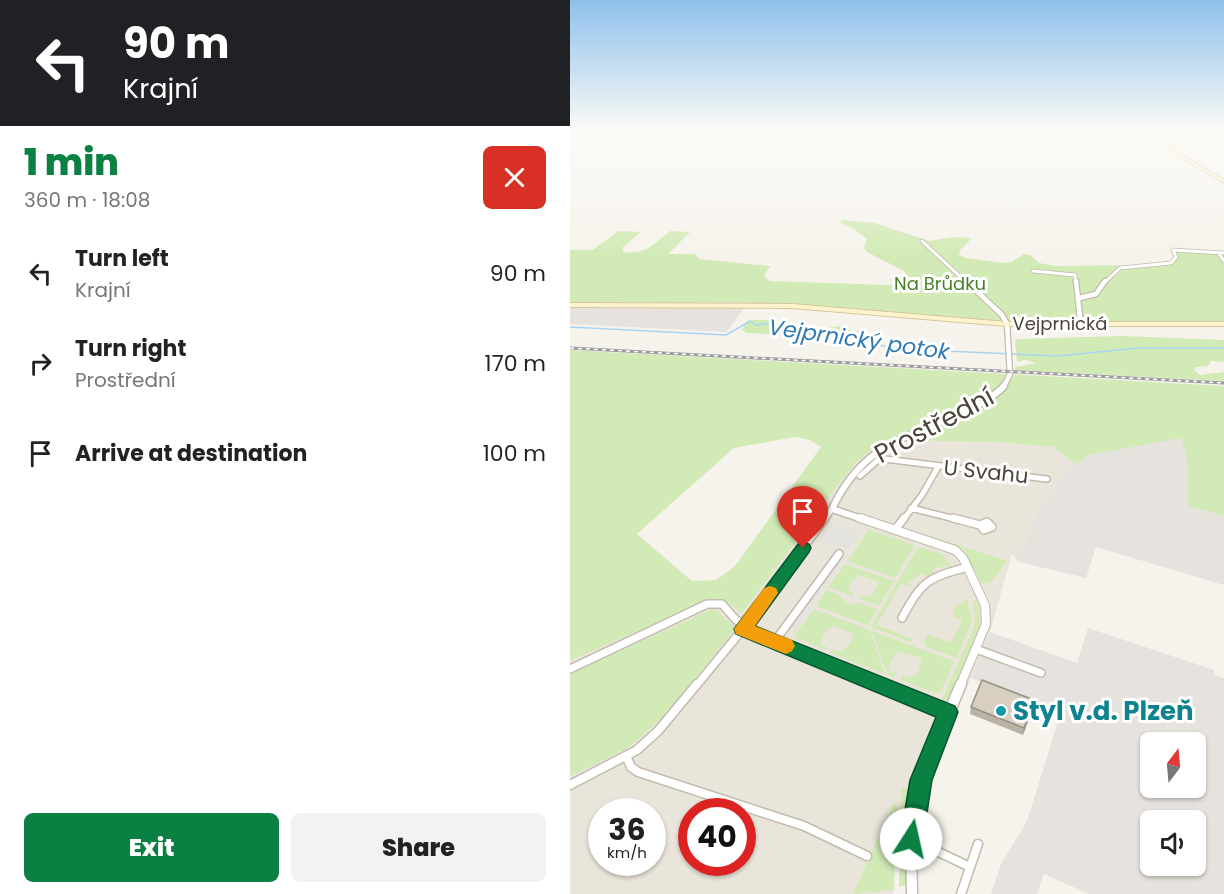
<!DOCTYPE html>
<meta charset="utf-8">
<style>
body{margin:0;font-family:Poppins,sans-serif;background:#f2f2f2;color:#222;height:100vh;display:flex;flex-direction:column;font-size:22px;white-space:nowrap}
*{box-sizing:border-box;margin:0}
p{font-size:20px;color:#767676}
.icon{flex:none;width:33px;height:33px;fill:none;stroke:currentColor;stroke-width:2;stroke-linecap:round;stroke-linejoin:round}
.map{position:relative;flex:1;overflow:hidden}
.sheet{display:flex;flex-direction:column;background:#fff;width:570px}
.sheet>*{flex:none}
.top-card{background:#202124;color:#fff;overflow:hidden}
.needle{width:39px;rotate:16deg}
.tools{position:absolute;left:570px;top:732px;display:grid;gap:12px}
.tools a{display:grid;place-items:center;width:66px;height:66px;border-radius:9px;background:#fff;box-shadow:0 2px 4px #0004;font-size:30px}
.speed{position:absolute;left:18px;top:798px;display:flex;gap:12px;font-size:30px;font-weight:700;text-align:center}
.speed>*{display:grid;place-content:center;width:78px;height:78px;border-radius:50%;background:#fff;box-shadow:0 2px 4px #0004;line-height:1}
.speed small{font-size:15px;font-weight:400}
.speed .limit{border:9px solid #d22;background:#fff;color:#111}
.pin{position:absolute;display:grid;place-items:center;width:51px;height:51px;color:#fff;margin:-62px -26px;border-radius:50% 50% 50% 0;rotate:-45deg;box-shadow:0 0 6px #0007}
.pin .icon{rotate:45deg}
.me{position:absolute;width:66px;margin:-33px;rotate:10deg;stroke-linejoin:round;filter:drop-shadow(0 0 4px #0008)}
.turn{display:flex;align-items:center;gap:21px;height:126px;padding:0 24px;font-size:27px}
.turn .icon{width:78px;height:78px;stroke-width:2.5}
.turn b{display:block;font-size:42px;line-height:51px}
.round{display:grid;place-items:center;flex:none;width:63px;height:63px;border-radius:9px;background:#f2f2f2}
.summary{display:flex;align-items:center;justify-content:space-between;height:102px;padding:0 24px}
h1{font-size:36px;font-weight:800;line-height:45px;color:#0b8043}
.button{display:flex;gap:12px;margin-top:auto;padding:12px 24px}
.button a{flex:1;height:69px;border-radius:9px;background:#0b8043;color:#fff;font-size:24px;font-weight:800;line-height:69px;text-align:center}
.button a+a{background:#f2f2f2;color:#222}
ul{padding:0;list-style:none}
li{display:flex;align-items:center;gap:18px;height:90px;padding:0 24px}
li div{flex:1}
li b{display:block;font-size:22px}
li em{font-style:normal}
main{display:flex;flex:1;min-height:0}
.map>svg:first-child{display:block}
</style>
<main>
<section class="sheet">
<div class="top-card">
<div class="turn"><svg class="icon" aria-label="left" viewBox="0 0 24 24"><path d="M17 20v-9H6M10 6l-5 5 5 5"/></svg><div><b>90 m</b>Krajní</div></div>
</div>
<div class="summary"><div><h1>1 min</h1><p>360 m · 18:08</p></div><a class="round" style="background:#d93025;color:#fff"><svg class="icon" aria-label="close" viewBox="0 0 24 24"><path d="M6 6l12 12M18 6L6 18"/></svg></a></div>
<ul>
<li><svg class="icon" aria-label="left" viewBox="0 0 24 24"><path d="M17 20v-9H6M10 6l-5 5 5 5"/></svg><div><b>Turn left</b><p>Krajní</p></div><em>90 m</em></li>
<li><svg class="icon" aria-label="right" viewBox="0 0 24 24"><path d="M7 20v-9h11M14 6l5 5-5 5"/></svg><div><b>Turn right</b><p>Prostřední</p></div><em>170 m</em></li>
<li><svg class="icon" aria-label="arrive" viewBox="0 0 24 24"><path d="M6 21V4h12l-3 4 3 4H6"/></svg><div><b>Arrive at destination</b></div><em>100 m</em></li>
</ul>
<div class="button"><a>Exit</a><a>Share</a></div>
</section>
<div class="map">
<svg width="654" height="894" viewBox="0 0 654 894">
<rect width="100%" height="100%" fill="#f6f3ec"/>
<path fill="#eae5da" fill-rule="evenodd" d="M317,440l110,2 58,5 21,18 -10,7 -28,39 -15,37 -11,6 -22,78 -100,238 3,24h-323v-233l135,-60h20l17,12 112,-149 22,-18zM32,812h50v50h-50zM122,812h50v50h-50z"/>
<path fill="#e6e2dd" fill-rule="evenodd" d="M0,302h178l-21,30 -157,-8z
M611,437l6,21 1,48 36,10v69l-128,-38 -10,31 -67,-16 -7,-8 11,-6 15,-37 28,-39 22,-17z
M518,628l126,42v5l10,3v216h-135l-45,-20 -7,20h-46l10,-30 26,-43 34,-109 -91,-34 20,-46 87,31zM580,742h46v46h-46zM580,820h46v46h-46z"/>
<path fill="#d2eab5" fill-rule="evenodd" d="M272,220l33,3 54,18 25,-4 18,1 -12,12 -1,5 7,3 37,5 8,-1 13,-8 6,1 9,8 17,3 94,-1 21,-4 3,-4 -2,-9 52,4v72h-217l-168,-15 -94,-4 2,-3h-177v-52h23l25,-19 23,1 -19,16 2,4c23,3 30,-9 46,-21l20,1 -22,22h27l4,5 71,7 -6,10 6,5 118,4 13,-2 6,-8 -3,-4 -37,-19 -3,-4 3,-9 -15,-11 -13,-6z
M183,320h14l43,11 31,-5c12,8 23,2 31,10l-3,7 -14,-4 -108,-6 -5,-3 5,-9z
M554,336l100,4v22l-13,-1 -3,5 -12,1 -2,3 6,5 24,-3v9l-209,-11v-3l21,-4 -11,-3 -8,2 -2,-21 2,-2z
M0,350l654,36v130l-36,-10 -1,-48 -6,-20 -93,17 -12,10 -22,-18 -57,-5 -110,-2 -11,6 -22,18 -112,149 -17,-12h-20l-135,60zM225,437l15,3 11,7 -86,119 -19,14 -24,1 -55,-47 97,-86z
M299,530l46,15 -20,33 -48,-17z
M354,534l81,26 2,1 -16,21 -9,2 -18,-34 -41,-14z
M348,547l24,7 12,15 -3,1 -2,-5 -16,4 2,5 -8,2 -5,-3 -13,10 4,4 -12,-4 -24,42 35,14 -1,3 -40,-15z
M275,564l49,17 -15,25 -20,-8 2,-3 7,2 7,-5 4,-10 -20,-7 -7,6 -4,9 7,4 -2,2 -25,-9z
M256,590l14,5 2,5 12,5 4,-3 19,7 -10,16 -51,-19z
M397,599l5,21 -15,38 -31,-11v-3l-3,-1 5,-9 23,9 11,-23 -8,-3 -1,-8z
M406,600c16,23 -16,75 -26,98l-10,6 34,-77 1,-14 -3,-11z
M144,608l22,20 -71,87 -28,25 -9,8 -58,28v-102z
M244,609l56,21 15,44 -54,-21 3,-4 7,2 8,-6 5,-11 -21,-8 -8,6 -5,11 8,5 -2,2 -30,-12v-5z
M302,631l82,30 -13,31 -6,1 -34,-13 2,-5 7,3 8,-6 4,-12 -4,-3 -19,-6 -7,7 -4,11 8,5 -2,3 -6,-2z
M332,787l11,4 -7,47v48h-7z
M324,803l3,2 -3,85 -41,4z"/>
<path fill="#e5e3e0" d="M260,524l29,9 -11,16 -29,-10z
M270,557l5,1 -51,74 -5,-2z
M226,643l134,52 -2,5 -135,-53z"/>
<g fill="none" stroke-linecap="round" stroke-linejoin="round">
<path stroke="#a9d4f2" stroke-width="1.5" d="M0,327l156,8 24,-14 6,4 18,-2v3l11,1 5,6 74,3 5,7 31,6 157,7 81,-8h86"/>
<g stroke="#c2bbae" stroke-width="4.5">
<path id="minor-far4" d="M352,241l45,42
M648,252l6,9
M463,271l42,4 1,8
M534,283l16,-15 51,-5 5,-6 -3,-7 51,3"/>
</g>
<g stroke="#c2bbae" stroke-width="7">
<path id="minor-far3" d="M396,281l36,34 5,9
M506,281l4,37 4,6
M509,298l17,-4 9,-13"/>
</g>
<g stroke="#c2bbae" stroke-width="8">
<path id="minor-far2" d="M290,476l18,-16 7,-1 162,20
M341,508l48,12
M254,520l8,-11
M333,520l19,-25 16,-28"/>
</g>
<g stroke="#c2bbae" stroke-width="10">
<path id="minor-far1" d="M383,518l27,7
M417,522l5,5 -8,3 -4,-5z
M325,530l9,-12
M332,618c20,-37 25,-40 66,-51
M173,629l141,57
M205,641l64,-87
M406,649l65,24
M0,669l137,-65h15l14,16 10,5
M126,686l47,-57 82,-111"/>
</g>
<g stroke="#c2bbae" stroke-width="11">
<path id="minor" d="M310,684l68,28
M56,756l5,11 7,5 166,54 63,30
M0,785l67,-35 21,-19 39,-47
M341,839l59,28
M391,894l17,-50"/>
</g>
<g stroke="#c2bbae" stroke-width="7">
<path id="tertiary-far3" d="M433,388l7,-14 -3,-50"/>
</g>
<g stroke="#c2bbae" stroke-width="9">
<path id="tertiary-far2" d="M295,520l-33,-11c30,-64 70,-69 129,-96 15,-7 32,-15 43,-27"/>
</g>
<g stroke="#c2bbae" stroke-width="10">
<path id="tertiary-far1" d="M290,518l95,32 8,8 22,47 1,19 -26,62"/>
</g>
<g stroke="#c2bbae" stroke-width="13">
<path id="tertiary" d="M342,894l-1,-55 10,-59 40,-96"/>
</g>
<g stroke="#d6c79b" stroke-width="2">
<path id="secondary" d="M587,132h3l24,24 40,24v3l-42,-25z
M0,303l222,1 215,18h217v4h-217l-215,-18 -222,-1z"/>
</g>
<use href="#minor-far4" stroke="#fff" stroke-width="3"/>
<use href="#minor-far3" stroke="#fff" stroke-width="4.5"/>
<use href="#minor-far2" stroke="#fff" stroke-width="5"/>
<use href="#minor-far1" stroke="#fff" stroke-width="7"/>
<use href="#minor" stroke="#fff" stroke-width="8"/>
<use href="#tertiary-far3" stroke="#fff" stroke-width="4.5"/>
<use href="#tertiary-far2" stroke="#fff" stroke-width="6"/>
<use href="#tertiary-far1" stroke="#fff" stroke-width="8"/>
<use href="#tertiary" stroke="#fff" stroke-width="10"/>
<use href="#secondary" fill="#fff3cd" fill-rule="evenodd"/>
<g stroke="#9a9a9a" stroke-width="3">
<path id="rail" d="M0,348l654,35"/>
</g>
<use href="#rail" stroke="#fff" stroke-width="1.5" stroke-dasharray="4" stroke-linecap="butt"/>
</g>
<path fill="#bab2a6" d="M464,700l-1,7 -10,28 -53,-21 1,-7z"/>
<path fill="#979187" d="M464,700l-1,7 -10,28 1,-7z"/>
<path fill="#d8cfc1" stroke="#979187" stroke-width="1.5" d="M412,680l52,20 -10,28 -53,-21z"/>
<linearGradient id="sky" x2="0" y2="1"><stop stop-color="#8fc1ec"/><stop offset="0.51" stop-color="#fbfaf6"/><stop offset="1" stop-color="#fbfaf6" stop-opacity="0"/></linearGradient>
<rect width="654" height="257" fill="url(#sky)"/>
<path fill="#0b8043" stroke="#07532c" stroke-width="1.5" d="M233,542l6,2 2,4 -2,4 -54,74 200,80 3,6 -26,68 -9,59 -4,8 -8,3 -8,-3 -3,-8 10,-59 26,-63 -200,-83 -2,-5 64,-85z"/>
<path fill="#f59e0b" d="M200,586l6,2 2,5 -23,33 37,14 3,6 -3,5 -6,3 -50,-20 -2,-5 30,-41z"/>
<circle fill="#0f9aa8" stroke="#fff" stroke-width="2" cx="431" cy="711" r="6"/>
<g text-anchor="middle" stroke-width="6" stroke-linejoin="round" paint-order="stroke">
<g font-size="18" fill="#4a7f2a" stroke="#fff">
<text x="370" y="290">Na Brůdku</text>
</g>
<g font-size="18" fill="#4b4439" stroke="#fff">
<text x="490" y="330">Vejprnická</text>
</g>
<g font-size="21" fill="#4b4439" stroke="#fff">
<text transform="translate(416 472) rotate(6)" y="7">U Svahu</text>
</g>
<g font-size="22" font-style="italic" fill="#2e7ab2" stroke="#fff">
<text transform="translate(289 339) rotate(8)" y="8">Vejprnický potok</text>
</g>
<g font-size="26" fill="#4b4439" stroke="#fff">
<text transform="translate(364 425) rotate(-28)" y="9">Prostřední</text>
</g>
<g font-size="26" font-weight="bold" fill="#0d838f" stroke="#fff" text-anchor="start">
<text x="443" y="720">Styl v.d. Plzeň</text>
</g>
</g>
</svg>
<div class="tools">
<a><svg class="needle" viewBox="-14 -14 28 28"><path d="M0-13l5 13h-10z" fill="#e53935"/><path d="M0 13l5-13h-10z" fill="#767676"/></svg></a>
<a><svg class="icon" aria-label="sound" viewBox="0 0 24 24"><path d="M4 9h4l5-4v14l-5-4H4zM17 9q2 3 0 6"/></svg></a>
</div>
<div class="speed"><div>36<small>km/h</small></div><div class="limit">40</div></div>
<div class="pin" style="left:233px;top:548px;background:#d93025"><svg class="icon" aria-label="arrive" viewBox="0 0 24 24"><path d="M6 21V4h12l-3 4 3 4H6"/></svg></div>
<svg class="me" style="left:341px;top:839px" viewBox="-20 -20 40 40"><circle r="19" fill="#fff"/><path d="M0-13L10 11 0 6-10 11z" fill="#0b8043"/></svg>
</div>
</main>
